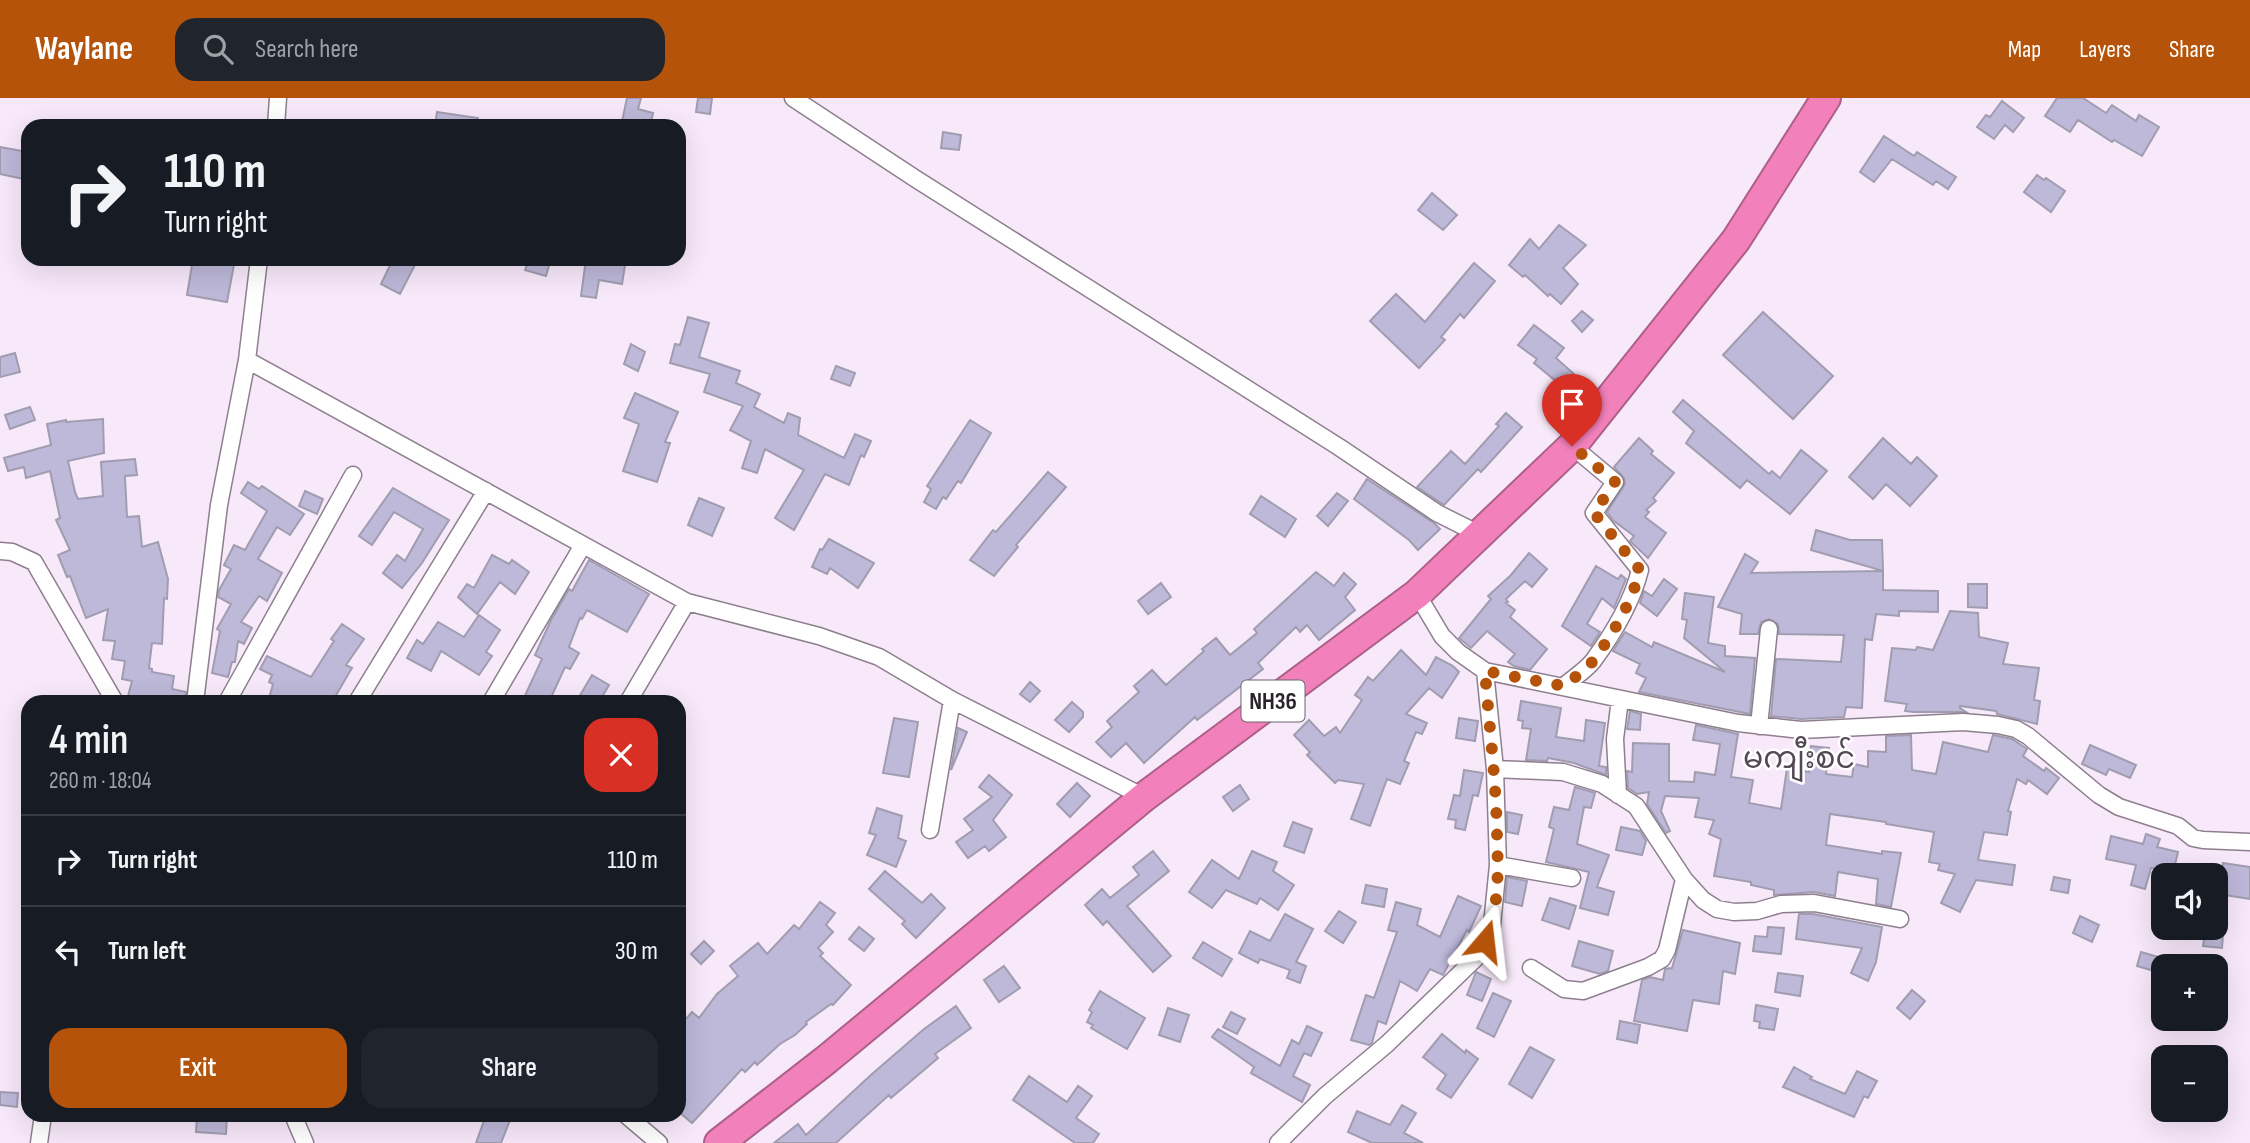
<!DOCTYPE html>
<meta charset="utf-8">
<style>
body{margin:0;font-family:"Sofia Sans Condensed","Noto Sans Myanmar",sans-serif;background:#20242c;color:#f1f3f6;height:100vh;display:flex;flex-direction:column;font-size:26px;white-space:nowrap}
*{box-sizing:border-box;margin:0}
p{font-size:23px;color:#9ea1a6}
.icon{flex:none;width:38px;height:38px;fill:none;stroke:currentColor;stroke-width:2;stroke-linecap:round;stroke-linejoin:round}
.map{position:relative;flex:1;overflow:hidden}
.side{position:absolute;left:21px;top:597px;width:665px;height:427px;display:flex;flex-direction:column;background:#171b24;border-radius:21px;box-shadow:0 7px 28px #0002}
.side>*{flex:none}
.top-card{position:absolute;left:21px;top:21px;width:665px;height:147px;border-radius:21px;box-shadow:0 7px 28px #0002;background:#171b24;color:#f1f3f6;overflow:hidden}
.controls{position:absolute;left:2151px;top:765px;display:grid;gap:14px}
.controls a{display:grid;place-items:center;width:77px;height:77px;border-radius:14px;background:#171b24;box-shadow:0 7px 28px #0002;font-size:35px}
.pin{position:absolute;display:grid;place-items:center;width:60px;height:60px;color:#fff;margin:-72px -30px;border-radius:50% 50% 50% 0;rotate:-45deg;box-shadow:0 0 7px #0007}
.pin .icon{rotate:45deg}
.me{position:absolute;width:77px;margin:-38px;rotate:17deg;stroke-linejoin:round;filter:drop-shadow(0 0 5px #0008)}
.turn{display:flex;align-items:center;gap:24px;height:147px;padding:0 28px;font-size:32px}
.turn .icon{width:91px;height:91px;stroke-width:2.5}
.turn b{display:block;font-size:49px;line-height:60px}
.round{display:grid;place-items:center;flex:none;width:74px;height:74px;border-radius:21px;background:#20242c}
.overview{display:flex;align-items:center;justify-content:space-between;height:119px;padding:0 28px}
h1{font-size:42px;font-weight:600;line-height:52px}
.button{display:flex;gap:14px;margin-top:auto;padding:14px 28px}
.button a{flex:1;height:80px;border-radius:21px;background:#b45309;color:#fff;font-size:28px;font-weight:600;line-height:80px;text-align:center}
.button a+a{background:#20242c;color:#f1f3f6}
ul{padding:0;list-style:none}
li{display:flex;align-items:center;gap:21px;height:91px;padding:0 28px;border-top:2px solid #363941}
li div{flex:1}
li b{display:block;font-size:26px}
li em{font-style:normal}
header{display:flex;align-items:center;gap:42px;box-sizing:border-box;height:98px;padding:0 35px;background:#b45309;color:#fff}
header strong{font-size:33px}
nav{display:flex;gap:38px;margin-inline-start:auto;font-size:24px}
.search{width:490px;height:63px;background:#20242c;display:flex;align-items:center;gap:18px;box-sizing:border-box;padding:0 24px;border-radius:21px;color:#9ea1a6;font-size:26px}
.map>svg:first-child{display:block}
</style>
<header>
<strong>Waylane</strong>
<div class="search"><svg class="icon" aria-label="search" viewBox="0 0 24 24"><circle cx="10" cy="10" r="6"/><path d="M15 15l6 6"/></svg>Search here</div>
<nav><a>Map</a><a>Layers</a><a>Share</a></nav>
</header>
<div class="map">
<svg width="2250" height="1045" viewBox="0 0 2250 1045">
<rect width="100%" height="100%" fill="#f8e9fa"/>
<path fill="#beb8d9" stroke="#a09db0" stroke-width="2" d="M627,0h14l-3,11 15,4 -3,13h-29z
M698,0h14l-2,16 -14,-2z
M2057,0h26l23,15 6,-8 24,16 3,-6 20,12 -17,29 -28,-16 -2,2 -34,-22 -8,12 -25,-16z
M2002,3l22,17 -11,14 -8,-7 -11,14 -17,-12 9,-12 4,2z
M437,14l41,6 -1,8h-42z
M943,34l18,3 -2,15 -18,-2z
M1884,38l30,20 3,-4 39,25 -8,12 -12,-8 -3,4 -41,-26 -18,23 -14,-10z
M0,49l28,5v28l-28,-6z
M2037,77l7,5 2,-2 19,13 -14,21 -27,-20z
M1432,95l25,22 -14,15 -25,-20z
M1559,127l27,20 -23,23 15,16 -17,20 -11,-10 -2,2 -23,-21 -2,2 -14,-12 21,-26 9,10z
M193,161h42l-8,43 -40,-7z
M393,161h25l-18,35 -19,-10z
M529,161h22l-5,17 -21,-6z
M586,161h40l-4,25 -23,-4 -3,18 -15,-2z
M1474,165l21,18 -31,37 -4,-4 -19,23 4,3 -26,28 -49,-47 26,-27 29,28z
M1582,213l11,9 -11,12 -10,-11z
M1763,214l70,64 -40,43 -70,-64z
M688,219l21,6 -10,34 41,14 -4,12 24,11 -6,13 30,16 4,-10 12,5 -2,17 46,23 11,-24 16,7 -7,16 -3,-2 -12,30 -24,-11 -31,56 -19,-12 29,-48 -39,-21 -8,24 -15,-5 9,-27 -21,-11 13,-24 -39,-14 6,-18 -40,-11 5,-19 5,1z
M1534,227l30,23 -8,10 18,16 -11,13 -29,-24 3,-4 -19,-14z
M631,246l14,8 -7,19 -14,-7z
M15,255l5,19 -20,5v-20z
M836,268l19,7 -5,13 -19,-7z
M635,295l43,19 -13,30 5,1 -13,39 -34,-11 16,-47 -15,-6z
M1683,302l86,74 3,-3 8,7 21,-28 26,21 -37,43 -43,-34 -7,8 -54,-45 8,-12 -21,-19z
M30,309l5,13 -25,9 -5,-14z
M1506,315l16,14 -41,45 -3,-3 -34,36 -27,-18 34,-36 14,13 34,-38 -3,-2z
M103,321l1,34 -36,8 7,31 3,7 25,-3 -2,-34 34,-3 2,16 -12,1 2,41 12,-1 3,31 16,-5 10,37 -1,20 -3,-1 -2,46 -10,-1 -3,25 3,1v3l22,4 -2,13 14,3 -1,10h-44v-3l-13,-3 4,-15 -10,-2 3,-18 -13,-2 3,-18 -12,-1 5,-31 -22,9 -16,-42 -3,1 -9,-22 12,-5 -14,-30 4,-2 -10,-47 -24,7 -2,-11 -16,4 -4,-13 47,-13 -4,-21 19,-4v2z
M970,322l21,13 -30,50 -3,-2 -12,18 -3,-2 -7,12 -12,-7 7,-13 -4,-3z
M1639,340l14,13 -2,3 23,19 -21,25 3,3 -10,9 3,2 -4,5 21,16 -18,25 -18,-17 4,-5 -20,-15 -7,-9 18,-28 -1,-6 -10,-11z
M1883,340l28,26 6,-7 20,19 -27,30 -24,-22 -13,15 -24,-22z
M1048,374l18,15 -50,58 2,2 -24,29 -24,-16 23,-30 3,2z
M1367,381l67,44 6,6 -22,21 -9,-10 -55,-41z
M248,384l11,7 3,-3 42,28 -14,21 -13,-8 -19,32 24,14 -15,28 -8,-5 -18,26 11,6 -8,16 -6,-3 -3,21h-3l-4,15 -16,-4 8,-42 -3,-2 14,-25 -13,-7 1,-7 12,-21 -7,-4 10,-20 11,5 22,-39 -26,-18z
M393,390l56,32 -27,43 -20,25 -19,-15 14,-18 8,6 18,-32 -29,-17 -22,33 -13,-9z
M305,393l18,8 -6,15 -18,-8z
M1337,395l11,8 -20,25 -11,-10z
M1261,398l35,23 -11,18 -35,-23z
M699,400l25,10 -12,28 -24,-11z
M1816,432l34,10h32l1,31 -72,-21z
M829,441l45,24 -16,25 -28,-20 -3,6 -15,-7 8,-18 2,1z
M1529,455l18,16 -15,18 -7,-6 -19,18 2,3 -2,1 9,7 -5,7 37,32 -17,21 -16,-4 -6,-4 7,-8 -28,-23 -16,17 -12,-10 32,-39 -3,-3 23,-21z
M1745,456l13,8 -7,11 132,-2v19l55,1v21l-39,-1v5l-23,-2 -4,26 -7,-1 -3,69 -16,-1 -2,10 -43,2 -30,-3 5,-57 65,3 3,-27 -65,-1 -1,-10 -9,-5 -8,3 -3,12h-18l2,-20 -24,-7z
M492,457l17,9 3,-4 17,12 -14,22 -15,-12 -23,32 -19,-17 9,-13 7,4z
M589,462l60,34 -22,38 -40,-22 -5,9 -2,-1 -11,29 10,6 -9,16 -5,-2 -16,35h-27l20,-43 -7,-4 16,-35 18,-31 3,2z
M1596,468l22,13 3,-4 5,4 -12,29 -12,-10 -15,26 13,8 -9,14 -29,-20z
M1316,474l18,14 10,-13 12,11 -11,13 10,13 -36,30 -12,-15 -7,7 -4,-5 -38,36 5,6 -66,51 -2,-3 -51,46 -18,-20 -15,14 -15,-15 16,-15 -5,-6 32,-29 -5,-6 18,-16 14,15 38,-34 -2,-2 14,-11 14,17 27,-22 -3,-4z
M1664,481l13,10 -20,27 -17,-13 4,-12 8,5z
M1161,485l10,14 -23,17 -10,-13z
M1968,486h19v24l-19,-1z
M1685,495l29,4 -6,46 17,3v10l30,2 -5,56 -111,-22 7,-14 -10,-5 4,-9 -27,-13 12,-19 27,15 2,-5 71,30 -41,-34 3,-18 -5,-1z
M1950,513l28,2 1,24 29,6 -5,21 36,4 -5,32 6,1 -3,23 -40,-10 -1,-3 -36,-5v2l6,4h-53l-8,-1 2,-7 -22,-3 7,-53 24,2 1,-3 16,3z
M479,517l21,15 -14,22 6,4 -13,19 -38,-24 -10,20 -24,-13 10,-18 6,4 15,-22 26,15z
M342,526l22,15 -18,26 6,3 -20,34h-64l5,-18 -4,-2 3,-7 -12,-6 7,-13 44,21 23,-36 -3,-2z
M1401,552l25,25 10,-18 17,9 6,6 -17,26 -13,-10 -23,26 21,9 -5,11 -6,-2 -12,29 5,2 -9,21 -13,-5 -17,47 -19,-7 13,-35 -26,-4 -3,3 -28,-28 3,-3 -16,-17 15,-15 15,16 12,-9 4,6 22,-33 -7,-5 13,-18 5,4z
M592,577l17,10 -10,17h-23z
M1030,584l10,9 -10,11 -10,-8z
M1521,603l40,7 -5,29 28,4 2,-21 19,3 -6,43 7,1v8l-32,-12 -26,-5 -1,3 -21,-1 5,-31 -9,-1 1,-7 -5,-1z
M1072,604l11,10v5l-14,15 -14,-12z
M1630,613l11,3 -1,16 -13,-1z
M894,620l24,4 -9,55 -26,-4z
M1459,620l19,3 -3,20 -19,-3z
M1696,627l42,9 -7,43 22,3 -4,23 32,6 6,-41 22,4 2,-26 18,2 -3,26 26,3 2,-13 14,3v-16l18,1v-16l25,-1 1,35 24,4 7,-32 45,10 5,-17 19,4 15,10 -4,7 21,15 2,-3 13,10 -12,16 -19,-14 -2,4 -9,-5 -9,32 3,1 -4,23 -23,-3 -6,28 37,5 -3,20 -36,-5 -16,32 -19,-9 14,-29 -17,-4 2,-6 -11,-2 5,-30 -48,-8v-2l-56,-8 -4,31 56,9v-3l19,2 -10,54 -15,-3 2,-25 -40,-7 -3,24 -21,-4 -40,3v-5l-23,-5v-3l-37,-6 7,-37 -12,-5 5,-14 -19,-3 4,-19 -34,-2 -4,15 9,20 -4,2 -19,-29 2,-12 -12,2 -9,-6 -1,-17 5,1 1,-29 36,1v37l25,1 1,-10 20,3 5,-31 -27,-4z
M958,630l9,4 -16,38z
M2090,647l46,20 -6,13 -21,-9 -3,6 -24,-11z
M1464,672l19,3 -5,23 -5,-1 -8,35 -10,-2 1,-8 -8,-1 6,-24 6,1z
M989,677l23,20 -19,25 13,17 -17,14 -4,-5 -17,12 -12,-16 17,-12 -9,-11 28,-22 -13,-10z
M1077,685l13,13 -20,21 -13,-13z
M1240,687l9,14 -16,12 -10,-14z
M1575,689l20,6 -4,15 -7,-1 -7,37 32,11 -12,32 17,5 -6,23 -28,-7 9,-36 -43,-10 8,-33 -5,-2 5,-20 15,3z
M877,710l25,8 -4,22 8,3 -10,26 -29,-12 9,-20 -7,-2z
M1507,714l15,3 -4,19 -11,-2z
M1293,724l19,7 -8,24 -20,-7z
M1621,729l19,4 6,10 -4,14 -26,-5z
M2146,736l14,5 -3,8 21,5 -5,21 -22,-5 -6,21 -14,-4 5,-20 -30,-6 5,-23 32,8z
M1153,753l16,20 -42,35 44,50 -18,16 -46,-51 -4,4 -18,-20 17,-16 8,9 29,-23 -6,-8z
M1252,753l25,11 -4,9 21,14 -16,25 -18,-12 -3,6 -31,-14 -14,18 -23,-16 23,-32 27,19z
M2223,765l27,4v32l-32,-5z
M885,773l37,32 9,-9 14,14 -29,30 -14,-14 3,-3 -36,-32z
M1507,779l20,4 -5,25 -17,-4z
M2054,779l16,3 -2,13 -17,-3z
M1366,787l21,4 -3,18 -22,-4z
M1458,798l23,10 -12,26 -2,-2 -24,45 -13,-6 -13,22 -17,-10 -14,43 -8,-3 -6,22 -3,2 -18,-5 15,-45 8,3 23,-66 -9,-2 8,-28 25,7 -4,16 23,12z
M1550,800l26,8 -7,23 -27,-9z
M820,804l15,11 -9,12 7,7 -15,16 5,5 -3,3 31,29 -18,20 -2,-1 -25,18 1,2 -12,11 -15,9 -23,21 -2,-3 -10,10 -3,-3 -50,54 -13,-11v-85l13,-15 7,6 18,-24 21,-18 -8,-10 28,-23 9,11 27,-29 5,4z
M1339,813l17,11 -13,21 -18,-12z
M1285,816l28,15 -17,33 10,4 -6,17 -13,-5 3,-8 -30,-11 -2,4 -19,-10 11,-22 20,10z
M1799,816h14l69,13 -6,35 -8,19 -17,-8 11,-25 -66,-9z
M2080,818l19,9 -7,17 -19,-9z
M859,829l15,12 -10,12 -15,-12z
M1768,829l16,1 -3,26 -28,-3 2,-15 12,1z
M1683,832l57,13 -5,31 -12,-3 -4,33 -26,-4 -6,31 -53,-10 8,-41 8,-3 13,3 2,-11 7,-1z
M2205,834l18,3 -1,13 -19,-2z
M704,843l10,10 -13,13 -10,-10z
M1579,843l34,10 -5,20 -8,3 -28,-8z
M1203,844l29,17 -10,17 -29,-18z
M2141,854l24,7 -4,14 -24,-7z
M1004,868l16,22 -21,14 -15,-22z
M1476,874l15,7 -9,22 -15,-6z
M1778,875l25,3 -3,20 -25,-4z
M1912,892l13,11 -15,18 -13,-11z
M1100,893l45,27 -18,31 -36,-21 2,-3 -6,-3 5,-10 -3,-2z
M1493,895l18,8 -17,36 -17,-9z
M1756,907l22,4 -4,21 -15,-2 1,-6 -6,-1z
M956,908l15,22 -36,26 3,4 -47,40 -2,-3 -53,48h-62l24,-19 8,11 66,-61 52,-45z
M1168,910l21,7 -9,27 -21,-7z
M1231,914l14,7 -8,15 -14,-7z
M1620,923l20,4 -3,18 -20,-4z
M1307,928l15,7 -11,23 -7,-3 -11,23 17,9 -8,17 -51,-29 3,-6 -42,-30 6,-8 62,37 12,-26 7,4z
M1442,936l23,19 1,-3 12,9 -27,39 -14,-9 9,-14 -23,-18z
M1530,949l24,13 -22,38 -23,-14z
M1794,969l18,10 -2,2 35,15 12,-23 20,10 -9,17 -4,-2 -10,21 -71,-30z
M1029,978l38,26 11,-16 14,10 -16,22 23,16 -6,9h-18l-62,-43z
M0,994l18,1 -1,14 -17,-2z
M1402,1007l14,8 -12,20 19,10h-51l-24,-11 9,-21 33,14z
M197,1017h30l-1,19 -30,-2z
M486,1017h26l-11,28h-25z"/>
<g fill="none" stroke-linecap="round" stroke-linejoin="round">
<g stroke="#8d7f8e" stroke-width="19">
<path id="street" d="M793,0l123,81 423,268 98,66 42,21
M276,28l2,-28
M247,262l440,242 132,34 60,21 73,43 192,97
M0,453l12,1 22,10 81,140
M1417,496l25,42 16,16 27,19 253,52 63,7 162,-8 35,3 18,4 12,7 71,59 20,12 59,19 15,12 10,2 47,2
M1564,588c9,-8 21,-15 29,-25 20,-27 39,-59 47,-91l-46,-57 21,-31 -43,-36
M195,604l24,-197 28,-145 12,-101
M227,604l126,-227
M357,604l129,-211
M491,604l92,-157
M628,604l59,-100
M1759,628l10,-97
M1495,671l68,3 39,12 34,22 48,73 19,21 14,9 17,3 23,-1 24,-7 33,-1 86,16
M1618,697l-3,-56 5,-40
M930,732l22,-130
M1498,767l74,13
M1531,870l33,21 19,2 65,-24 14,-8 5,-9 17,-71
M293,1017l12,28
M626,1017l33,28
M39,1045l4,-28
M1278,1045l47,-47 62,-52 90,-87 15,-32 6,-60 -3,-96 -10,-98"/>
</g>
<g stroke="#ac6088" stroke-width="32">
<path id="highway" d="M719,1045l107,-83 318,-263 273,-203 155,-148 164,-206 90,-142"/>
</g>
<use href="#street" stroke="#fff" stroke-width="16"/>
<use href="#highway" stroke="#f280ba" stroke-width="28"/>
</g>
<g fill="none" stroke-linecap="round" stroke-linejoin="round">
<path stroke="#b45309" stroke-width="12" stroke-dasharray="0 21.6" d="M1485,843c15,-34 13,-71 12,-107 -1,-55 -8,-109 -12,-163l79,15c9,-8 21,-15 29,-25 20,-27 39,-59 47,-91l-46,-57 21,-31 -43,-36"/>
</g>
<g text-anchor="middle" stroke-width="5" stroke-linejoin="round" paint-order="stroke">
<rect fill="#fff" stroke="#69666a" stroke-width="2" x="1241.5" y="582.5" width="63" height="41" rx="5"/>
<g font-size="24" font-weight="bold" fill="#29242a">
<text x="1273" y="611">NH36</text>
</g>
<g font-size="30" fill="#544855" stroke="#fff">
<text x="1799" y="670">မကျီးစင်</text>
</g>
</g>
</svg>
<div class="controls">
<a><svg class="icon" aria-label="sound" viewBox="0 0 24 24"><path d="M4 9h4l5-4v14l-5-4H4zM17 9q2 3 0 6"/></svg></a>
<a>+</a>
<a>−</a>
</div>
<div class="pin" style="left:1572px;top:348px;background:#d93025"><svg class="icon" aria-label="arrive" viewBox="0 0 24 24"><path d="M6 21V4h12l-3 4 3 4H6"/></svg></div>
<svg class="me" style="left:1485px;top:843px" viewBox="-20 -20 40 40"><path d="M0-17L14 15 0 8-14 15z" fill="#b45309" stroke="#fff" stroke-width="4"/></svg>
<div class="top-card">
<div class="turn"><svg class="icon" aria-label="right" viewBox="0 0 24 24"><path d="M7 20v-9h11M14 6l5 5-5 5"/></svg><div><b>110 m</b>Turn right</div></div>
</div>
<section class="side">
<div class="overview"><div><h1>4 min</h1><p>260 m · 18:04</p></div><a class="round" style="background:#d93025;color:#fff"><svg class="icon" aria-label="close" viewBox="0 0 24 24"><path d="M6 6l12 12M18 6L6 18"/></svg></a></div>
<ul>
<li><svg class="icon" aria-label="right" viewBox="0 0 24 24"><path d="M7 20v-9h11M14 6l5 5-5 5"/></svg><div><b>Turn right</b></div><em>110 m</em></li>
<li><svg class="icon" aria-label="left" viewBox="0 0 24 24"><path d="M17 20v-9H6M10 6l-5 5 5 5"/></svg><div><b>Turn left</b></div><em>30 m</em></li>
</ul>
<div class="button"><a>Exit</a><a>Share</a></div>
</section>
</div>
